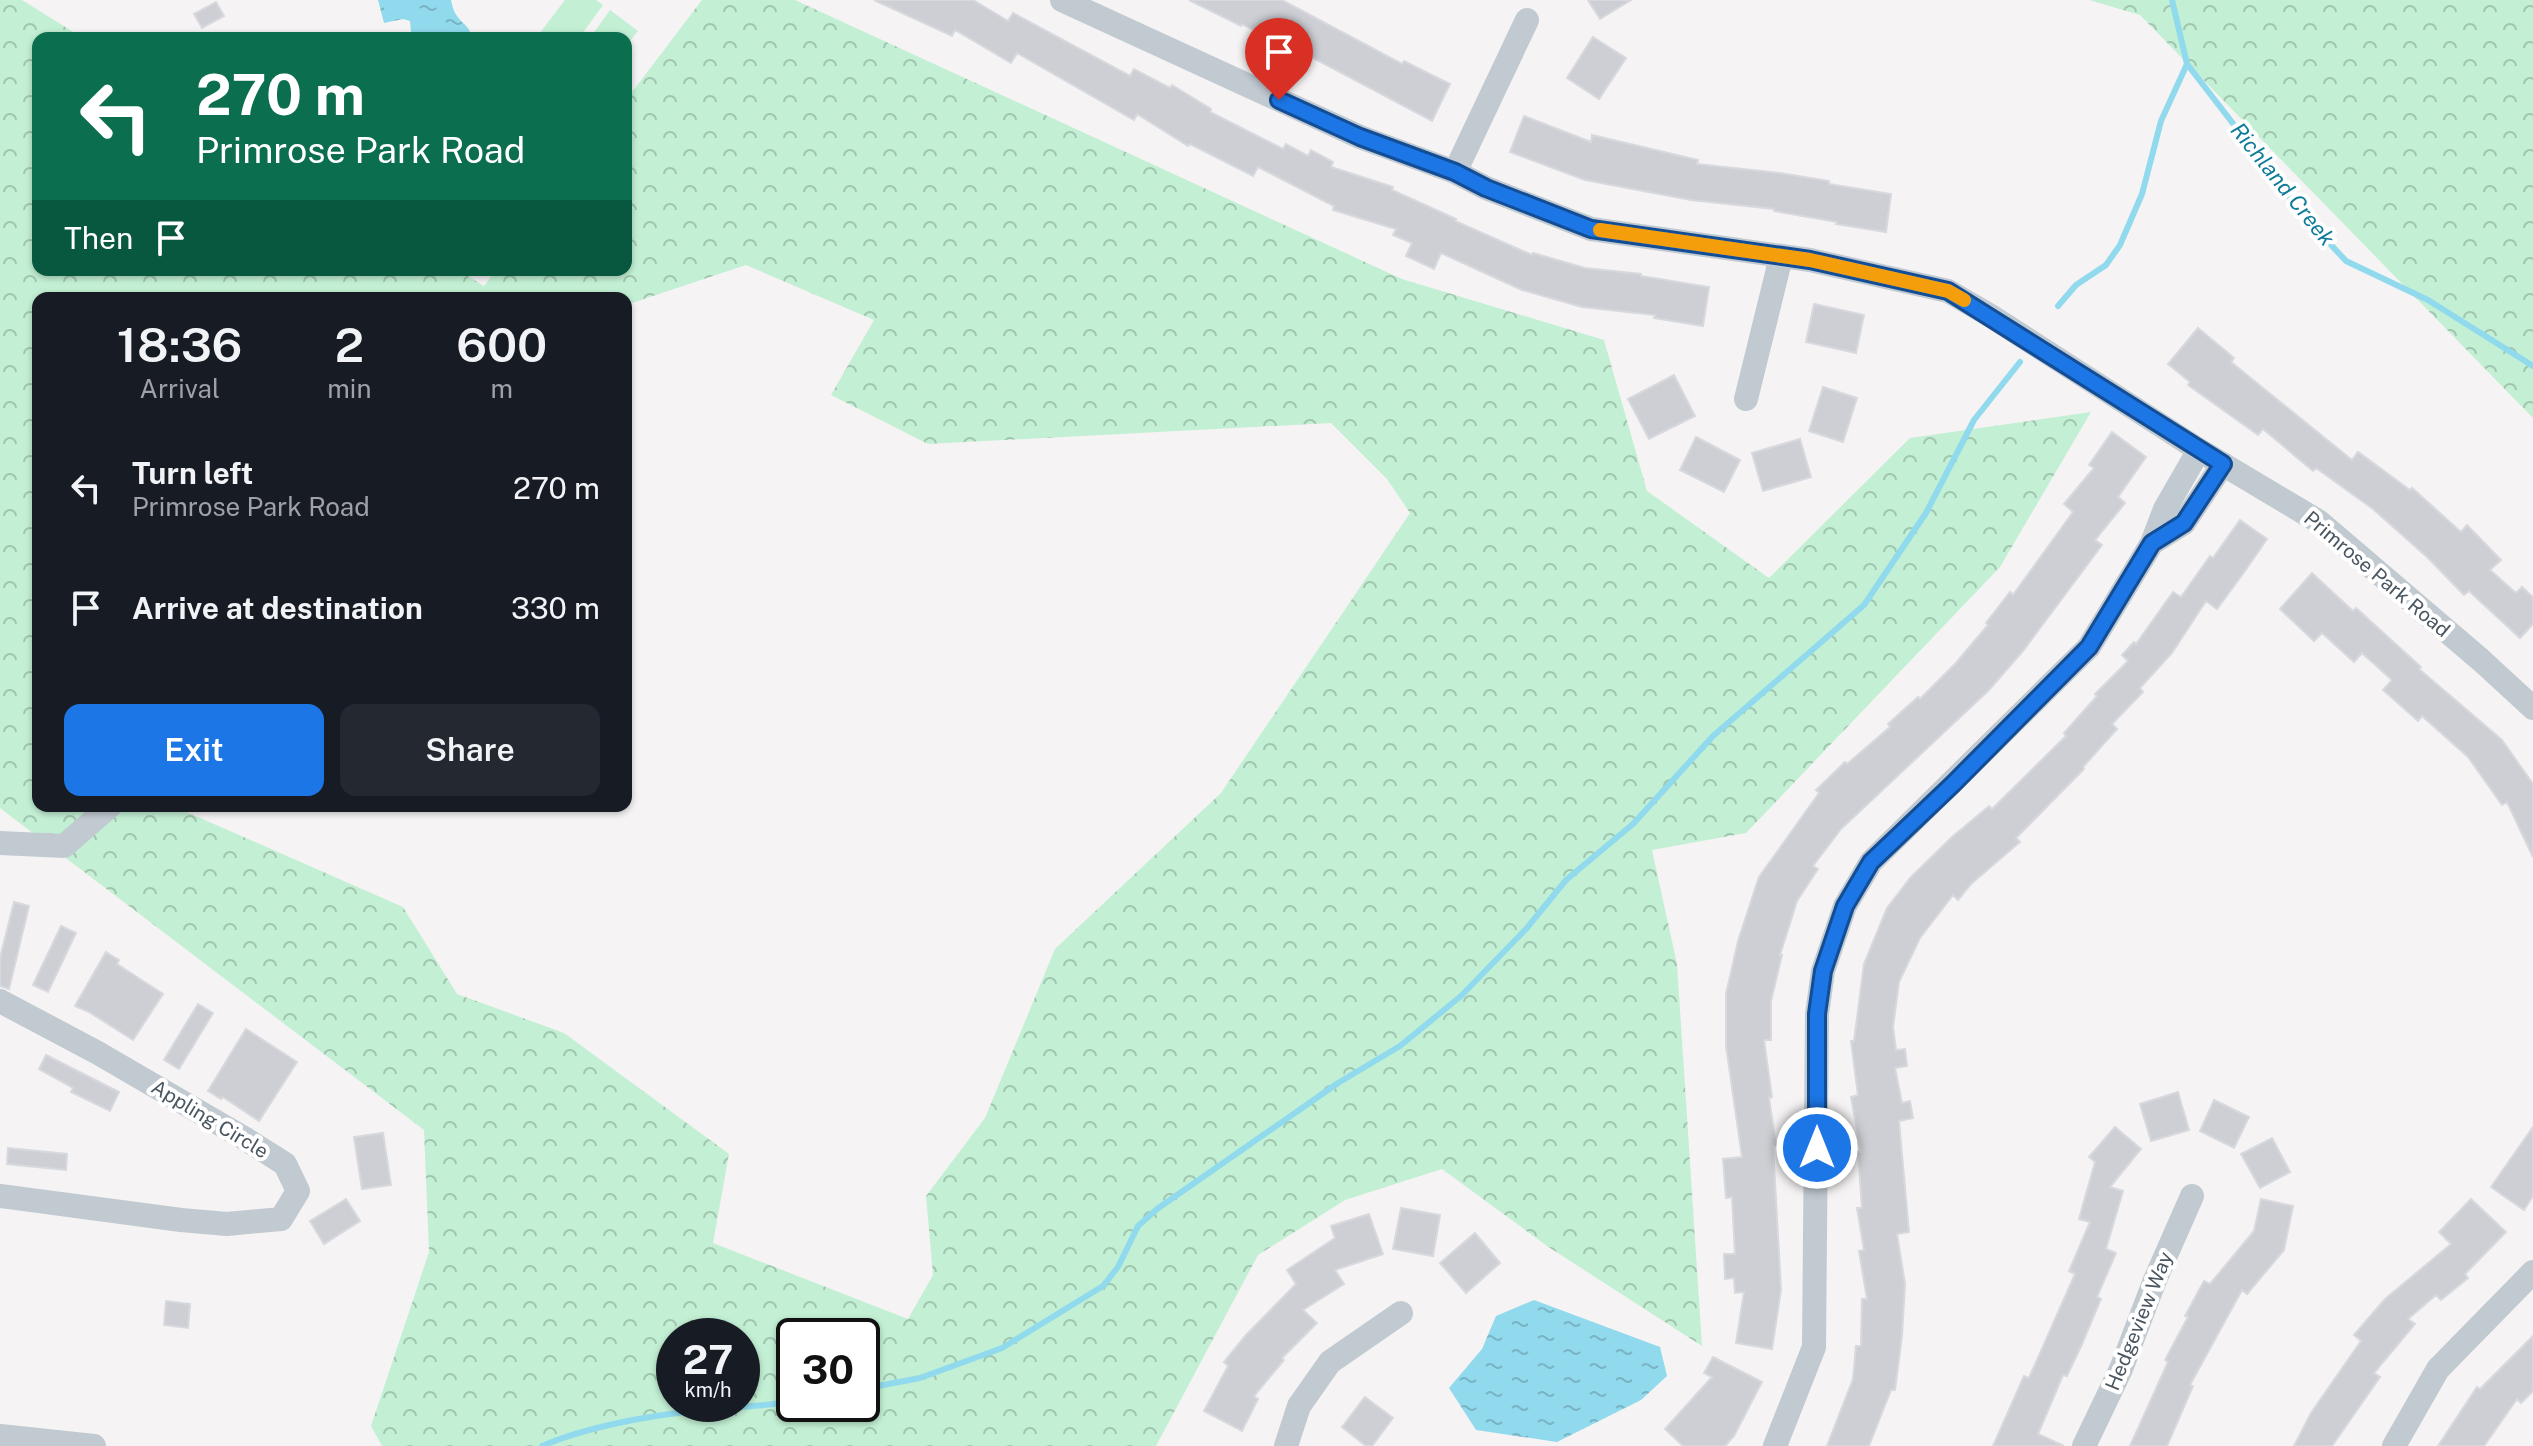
<!DOCTYPE html>
<style>
body{margin:0;font-family:"Public Sans",sans-serif;background:#242831;color:#f1f3f6;height:100vh;display:flex;flex-direction:column;font-size:30px;white-space:nowrap}
*{box-sizing:border-box;margin:0}
p{font-size:26px;color:#9ea1a6}
.icon{flex:none;width:44px;height:44px;fill:none;stroke:currentColor;stroke-width:2;stroke-linecap:round;stroke-linejoin:round}
.map{position:relative;flex:1;overflow:hidden}
.sheet{position:absolute;left:32px;top:292px;width:600px;height:520px;display:flex;flex-direction:column;background:#171b24;border-radius:16px;box-shadow:0 2px 6px #0004}
.sheet>*{flex:none}
.top-card{position:absolute;left:32px;top:32px;width:600px;height:244px;border-radius:16px;box-shadow:0 2px 6px #0004;background:#0b6e4f;color:#fff;overflow:hidden}
.speed{position:absolute;left:656px;top:1318px;display:flex;gap:16px;font-size:40px;font-weight:700;text-align:center}
.speed>*{display:grid;place-content:center;width:104px;height:104px;border-radius:50%;background:#171b24;box-shadow:0 2px 6px #0004;line-height:1}
.speed small{font-size:20px;font-weight:400}
.speed .limit{border:4px solid #111;border-radius:12px;background:#fff;color:#111}
.pin{position:absolute;display:grid;place-items:center;width:68px;height:68px;color:#fff;margin:-82px -34px;border-radius:50% 50% 50% 0;rotate:-45deg;box-shadow:0 0 8px #0007}
.pin .icon{rotate:45deg}
.me{position:absolute;width:88px;margin:-44px;rotate:0deg;stroke-linejoin:round;filter:drop-shadow(0 0 6px #0008)}
.turn{display:flex;align-items:center;gap:28px;height:168px;padding:0 32px;font-size:36px}
.turn .icon{width:104px;height:104px;stroke-width:2.5}
.turn b{display:block;font-size:56px;line-height:68px}
.then{display:flex;align-items:center;height:76px;padding:0 32px;background:#0003;gap:16px;font-size:30px}
.eta{display:flex;justify-content:space-evenly;align-items:center;height:136px;text-align:center}
.eta b{font-size:48px;font-weight:600;line-height:56px}
.button{display:flex;gap:16px;margin-top:auto;padding:16px 32px}
.button a{flex:1;height:92px;border-radius:16px;background:#1c76e5;color:#fff;font-size:32px;font-weight:600;line-height:92px;text-align:center}
.button a+a{background:#242831;color:#f1f3f6}
ul{padding:0;list-style:none}
li{display:flex;align-items:center;gap:24px;height:120px;padding:0 32px}
li div{flex:1}
li b{display:block;font-size:30px}
li em{font-style:normal}
.map>svg:first-child{display:block}
</style>
<div class="map">
<svg width="2533" height="1446" viewBox="0 0 2533 1446">
<defs>
<pattern id="forest-crowns" width="20" height="18" patternUnits="userSpaceOnUse" patternTransform="scale(2)"><rect width="20" height="18" fill="#c3f0d4"/><path d="M2 6a3 3 0 1 1 6 0M12 15a3 3 0 1 1 6 0" fill="none" stroke="#a0c5af"/></pattern>
<pattern id="water-ripples" width="26" height="14" patternUnits="userSpaceOnUse" patternTransform="scale(2)"><rect width="26" height="14" fill="#91daed"/><path d="M2 4q2-2 4 0t4 0M15 11q2-2 4 0t4 0" fill="none" stroke="#78b4c3"/></pattern>
</defs>
<rect width="100%" height="100%" fill="#f5f3f3"/>
<path fill="#c3f0d4" d="M565,0h31l7,5 -24,33h-43z
M610,10l28,21 -12,15v-8h-36z"/>
<path fill="url(#forest-crowns)" fill-rule="evenodd" d="M0,0h22l61,38h-45v232h420l26,16 12,-16h130v-170l76,-100h93l607,279 202,61 43,151 122,87 141,-140 181,-26 -91,155 -254,266 -94,17 25,114 25,382 -155,-100 -105,-77 -97,31 -87,55 -102,191h-774l-11,-20 58,-174 -5,-122 -424,-322zM746,265l128,55 -43,75 97,49 403,-21 56,56 23,34 -189,280 -166,156 -70,169 -59,78 7,79 -25,44 -195,-76 16,-89 -165,-121 -107,-39 -54,-87 -230,-101h-135v-508h588v7zM674,1336h68v68h-68zM794,1336h68v68h-68z
M2089,0h444v418l-393,-403z"/>
<path fill="url(#water-ripples)" d="M378,0h73c4,24 18,21 21,38h-75l10,-2 4,-4 -1,-11 -7,-2 -19,4z
M1534,1300l126,47 7,29 -26,24 -84,42 -81,-12 -27,-42 33,-39 14,-33z"/>
<g fill="none" stroke-linecap="round" stroke-linejoin="round">
<path stroke="#91daed" stroke-width="6" d="M2172,0l15,64 119,154 40,43 82,39 105,66
M2058,306l18,-21 30,-20 14,-20 22,-51 19,-73 26,-57
M862,1389l58,-11 82,-30 101,-62 15,-19 20,-41 19,-17 181,-126 62,-37 61,-50 65,-67 40,-49 67,-56 80,-88 151,-131 62,-92 48,-93 46,-58
M542,1446c44,-19 105,-30 152,-35 34,-4 67,-4 100,-10"/>
</g>
<path fill="#cdcfd5" stroke="#d7d9de" stroke-width="2" d="M874,0h99l35,21 5,-8 117,63 4,-7 36,19 2,-3 39,24 -1,3 73,37 3,-5 22,12 3,-6 22,12 -2,5 62,20 -1,3 64,29 -1,2 77,34 1,-2 52,15 56,6v2l68,11 -6,39 -49,-8 1,-3 -73,-8 -60,-17 -81,-37 -7,16 -28,-13 6,-13 -19,-8 3,-6 -63,-19 1,-4 -76,-39 -5,9 -63,-32 -2,2 -51,-32 -3,6 -117,-67 -6,10 -56,-33 -3,6z
M1189,0h93l120,64 2,-3 46,23 -18,37 -130,-69 -3,5 -19,-10 2,-3 -40,-20 -1,2z
M1588,0h43l-31,19z
M216,2l8,14 -22,12 -8,-14z
M1593,37l33,21 -27,41 -32,-21z
M1524,116l67,26 1,-7 106,25 -1,4 83,9 49,8v3l62,10 -5,38 -50,-8 1,-2 -63,-11v-2l-83,-9 -106,-20 -75,-28z
M1814,304l50,11 -8,38 -50,-11z
M2198,328l36,30 -3,4 121,98 6,-8 52,38 2,-2 49,44 6,-7 34,35 -11,10 26,23 6,-6 11,10v27l-13,14 -51,-47 -5,4 -37,-38 -54,-48 -57,-41 -3,3 -50,-42 -5,6 -70,-50 2,-3 -22,-18z
M1674,375l21,41 -46,23 -21,-40z
M1823,387l34,11 -14,44 -34,-11z
M2112,432l34,25 -28,40 7,6 -30,37 7,5 -79,106 -35,40 -147,138 -28,37 5,3 -21,32 -17,54h2l-11,46v39h-7l8,57 -3,1 7,47 -3,1 8,144 -9,59 -36,-6 8,-51 -9,1 -1,-15 -9,1 -1,-25h11l-3,-57 -6,1 -3,-39 19,-2 -16,-111v-52l12,-53 21,-64 60,-84 -3,-3 29,-28 2,2 43,-37 -2,-3 30,-27 2,2 35,-35 33,-39 -2,-2 24,-31 3,3 60,-83 -9,-8 30,-36 -5,-3z
M1696,437l44,23 -16,32 -44,-22z
M1800,439l11,38 -48,14 -11,-38z
M2240,520l27,19 -22,32 -28,38 -11,-8 -34,52 -32,35 3,4 -31,32 5,5 -34,38 1,2 -68,69 4,4 -49,42 -13,16 -5,-5 -33,43 -21,44 -6,45 3,23 9,-1 2,17 -12,2 7,35 8,-2 3,17 -14,3 10,111 -12,2 8,50 -3,52 -7,54h-4l-22,56h-42l26,-67 3,-33h5l1,-47h5l-8,-48 5,-1 -7,-42h5l-4,-56h3l-10,-55 7,-2 -7,-54h3l10,-77 23,-56 24,-31 41,-40 37,-31 3,3 74,-73 -2,-3 33,-37 -2,-2 33,-33 -6,-6 12,-13 2,2 37,-52 8,5 29,-41 3,2z
M2312,573l41,38 3,-3 65,59 -2,2 83,71 31,44v73l-26,-55 -5,3 -34,-48 -46,-41 -4,5 -35,-31 9,-10 -30,-27 -8,9 -32,-29 -8,8 -34,-32z
M14,902l15,4 -20,83 -9,-3v-28z
M61,926l15,7 -28,59 -15,-7z
M106,952l13,8 -2,4 46,30 -30,46 -44,-28 -14,-6z
M198,1004l15,9 -34,56 -15,-9z
M246,1029l51,33 -38,59 -36,-24 -2,2 -13,-8z
M46,1055l73,37 -9,19 -39,-19 2,-4 -34,-19z
M2178,1092l11,38 -38,11 -11,-37z
M2214,1100l35,17 -15,31 -34,-17z
M2115,1127l26,22 -31,38 13,4 -17,58 10,4 -19,44 4,2 -19,45 -15,32 -4,-1 -25,59 26,12h-71l31,-70 5,2 46,-104 -6,-3 21,-49 -11,-3 16,-57 -6,-5z
M2533,1127v69l-9,14 -33,-23z
M383,1133l8,52 -29,4 -8,-52z
M2272,1138l18,34 -30,16 -19,-34z
M8,1148l59,6 -1,16 -59,-6z
M346,1199l14,22 -36,23 -14,-23z
M2261,1199l32,7 -9,44 -37,44 -5,-4 -52,95 3,1 -26,60h-37l38,-84 -3,-2 23,-43 -3,-1 19,-35 6,3 44,-53z
M2471,1199l35,33 -41,42 3,4 -27,22 -5,-5 -28,24 7,5 -41,49 6,4 -48,69h-38l17,-33 50,-72 -7,-6 31,-36 66,-55 -12,-12z
M1401,1208l39,7 -7,41 -40,-7z
M1369,1214l14,40 -48,16 9,14 -41,26 14,13 -35,35 2,2 -30,36 4,3 -16,32 -38,-20 24,-45 -4,-4 22,-27 50,-51 -9,-14 48,-32 -4,-12z
M1475,1233l25,30 -34,30 -26,-30z
M166,1301l24,3 -2,24 -24,-3z
M2533,1336v55l-12,12 -4,-4 -33,47h-46l39,-59 3,2z
M1713,1357l49,25 -28,54 -9,10h-42l-18,-17 47,-52 -8,-4z
M1365,1397l28,21 -21,28h-6l-24,-19z"/>
<g fill="none" stroke-linecap="round" stroke-linejoin="round">
<path stroke="#c1cad1" stroke-width="24" d="M1062,0l298,137 95,35 31,16 105,41 219,31 138,31 43,25 208,134 119,71 164,140 51,47
M1455,172l72,-152
M1746,399l35,-142
M2152,543l32,-20 39,-59
M0,843l64,3 46,-40
M0,1001l98,52 146,85 41,26 13,27 -17,28 -54,5 -46,-4 -181,-24
M0,1436l94,10
M1286,1446l13,-40 31,-44 71,-49
M1775,1446l39,-99 3,-333 6,-43 22,-65 26,-44 218,-215 63,-104 13,-34 34,-59
M2084,1446l37,-77 34,-89 37,-84
M2394,1446l44,-77 95,-97"/>
</g>
<g fill="none" stroke-linecap="round" stroke-linejoin="round">
<g stroke="#124d95" stroke-width="20">
<path id="route" d="M1279,100l81,37 95,35 31,16 105,41 219,31 138,31 275,173 -39,59 -32,20 -63,104 -136,137 -82,78 -26,44 -22,65 -6,43v134"/>
</g>
<use href="#route" stroke="#1c76e5" stroke-width="14"/>
<path stroke="#f59e0b" stroke-width="14" d="M1600,230l210,30 138,31 16,9"/>
</g>
<g text-anchor="middle" stroke-width="8" stroke-linejoin="round" paint-order="stroke">
<g font-size="20" fill="#4a5660" stroke="#fff">
<text transform="translate(2377 574) rotate(40)" y="7">Primrose Park Road</text>
<text transform="translate(210 1119) rotate(31)" y="7">Appling Circle</text>
<text transform="translate(2139 1321) rotate(-68)" y="7">Hedgeview Way</text>
</g>
<g font-size="22" font-style="italic" fill="#0e7c98" stroke="#fff">
<text transform="translate(2283 184) rotate(51)" y="8">Richland Creek</text>
</g>
</g>
</svg>
<div class="speed"><div>27<small>km/h</small></div><div class="limit">30</div></div>
<div class="pin" style="left:1279px;top:100px;background:#d93025"><svg class="icon" aria-label="arrive" viewBox="0 0 24 24"><path d="M6 21V4h12l-3 4 3 4H6"/></svg></div>
<svg class="me" style="left:1817px;top:1148px" viewBox="-20 -20 40 40"><circle r="17" fill="#1c76e5" stroke="#fff" stroke-width="3"/><path d="M0-11L8 9 0 5-8 9z" fill="#fff"/></svg>
<div class="top-card">
<div class="turn"><svg class="icon" aria-label="left" viewBox="0 0 24 24"><path d="M17 20v-9H6M10 6l-5 5 5 5"/></svg><div><b>270 m</b>Primrose Park Road</div></div>
<div class="then">Then<svg class="icon" aria-label="arrive" viewBox="0 0 24 24"><path d="M6 21V4h12l-3 4 3 4H6"/></svg></div>
</div>
<section class="sheet">
<div class="eta">
<div><b>18:36</b><p>Arrival</p></div>
<div><b>2</b><p>min</p></div>
<div><b>600</b><p>m</p></div>
</div>
<ul>
<li><svg class="icon" aria-label="left" viewBox="0 0 24 24"><path d="M17 20v-9H6M10 6l-5 5 5 5"/></svg><div><b>Turn left</b><p>Primrose Park Road</p></div><em>270 m</em></li>
<li><svg class="icon" aria-label="arrive" viewBox="0 0 24 24"><path d="M6 21V4h12l-3 4 3 4H6"/></svg><div><b>Arrive at destination</b></div><em>330 m</em></li>
</ul>
<div class="button"><a>Exit</a><a>Share</a></div>
</section>
</div>
